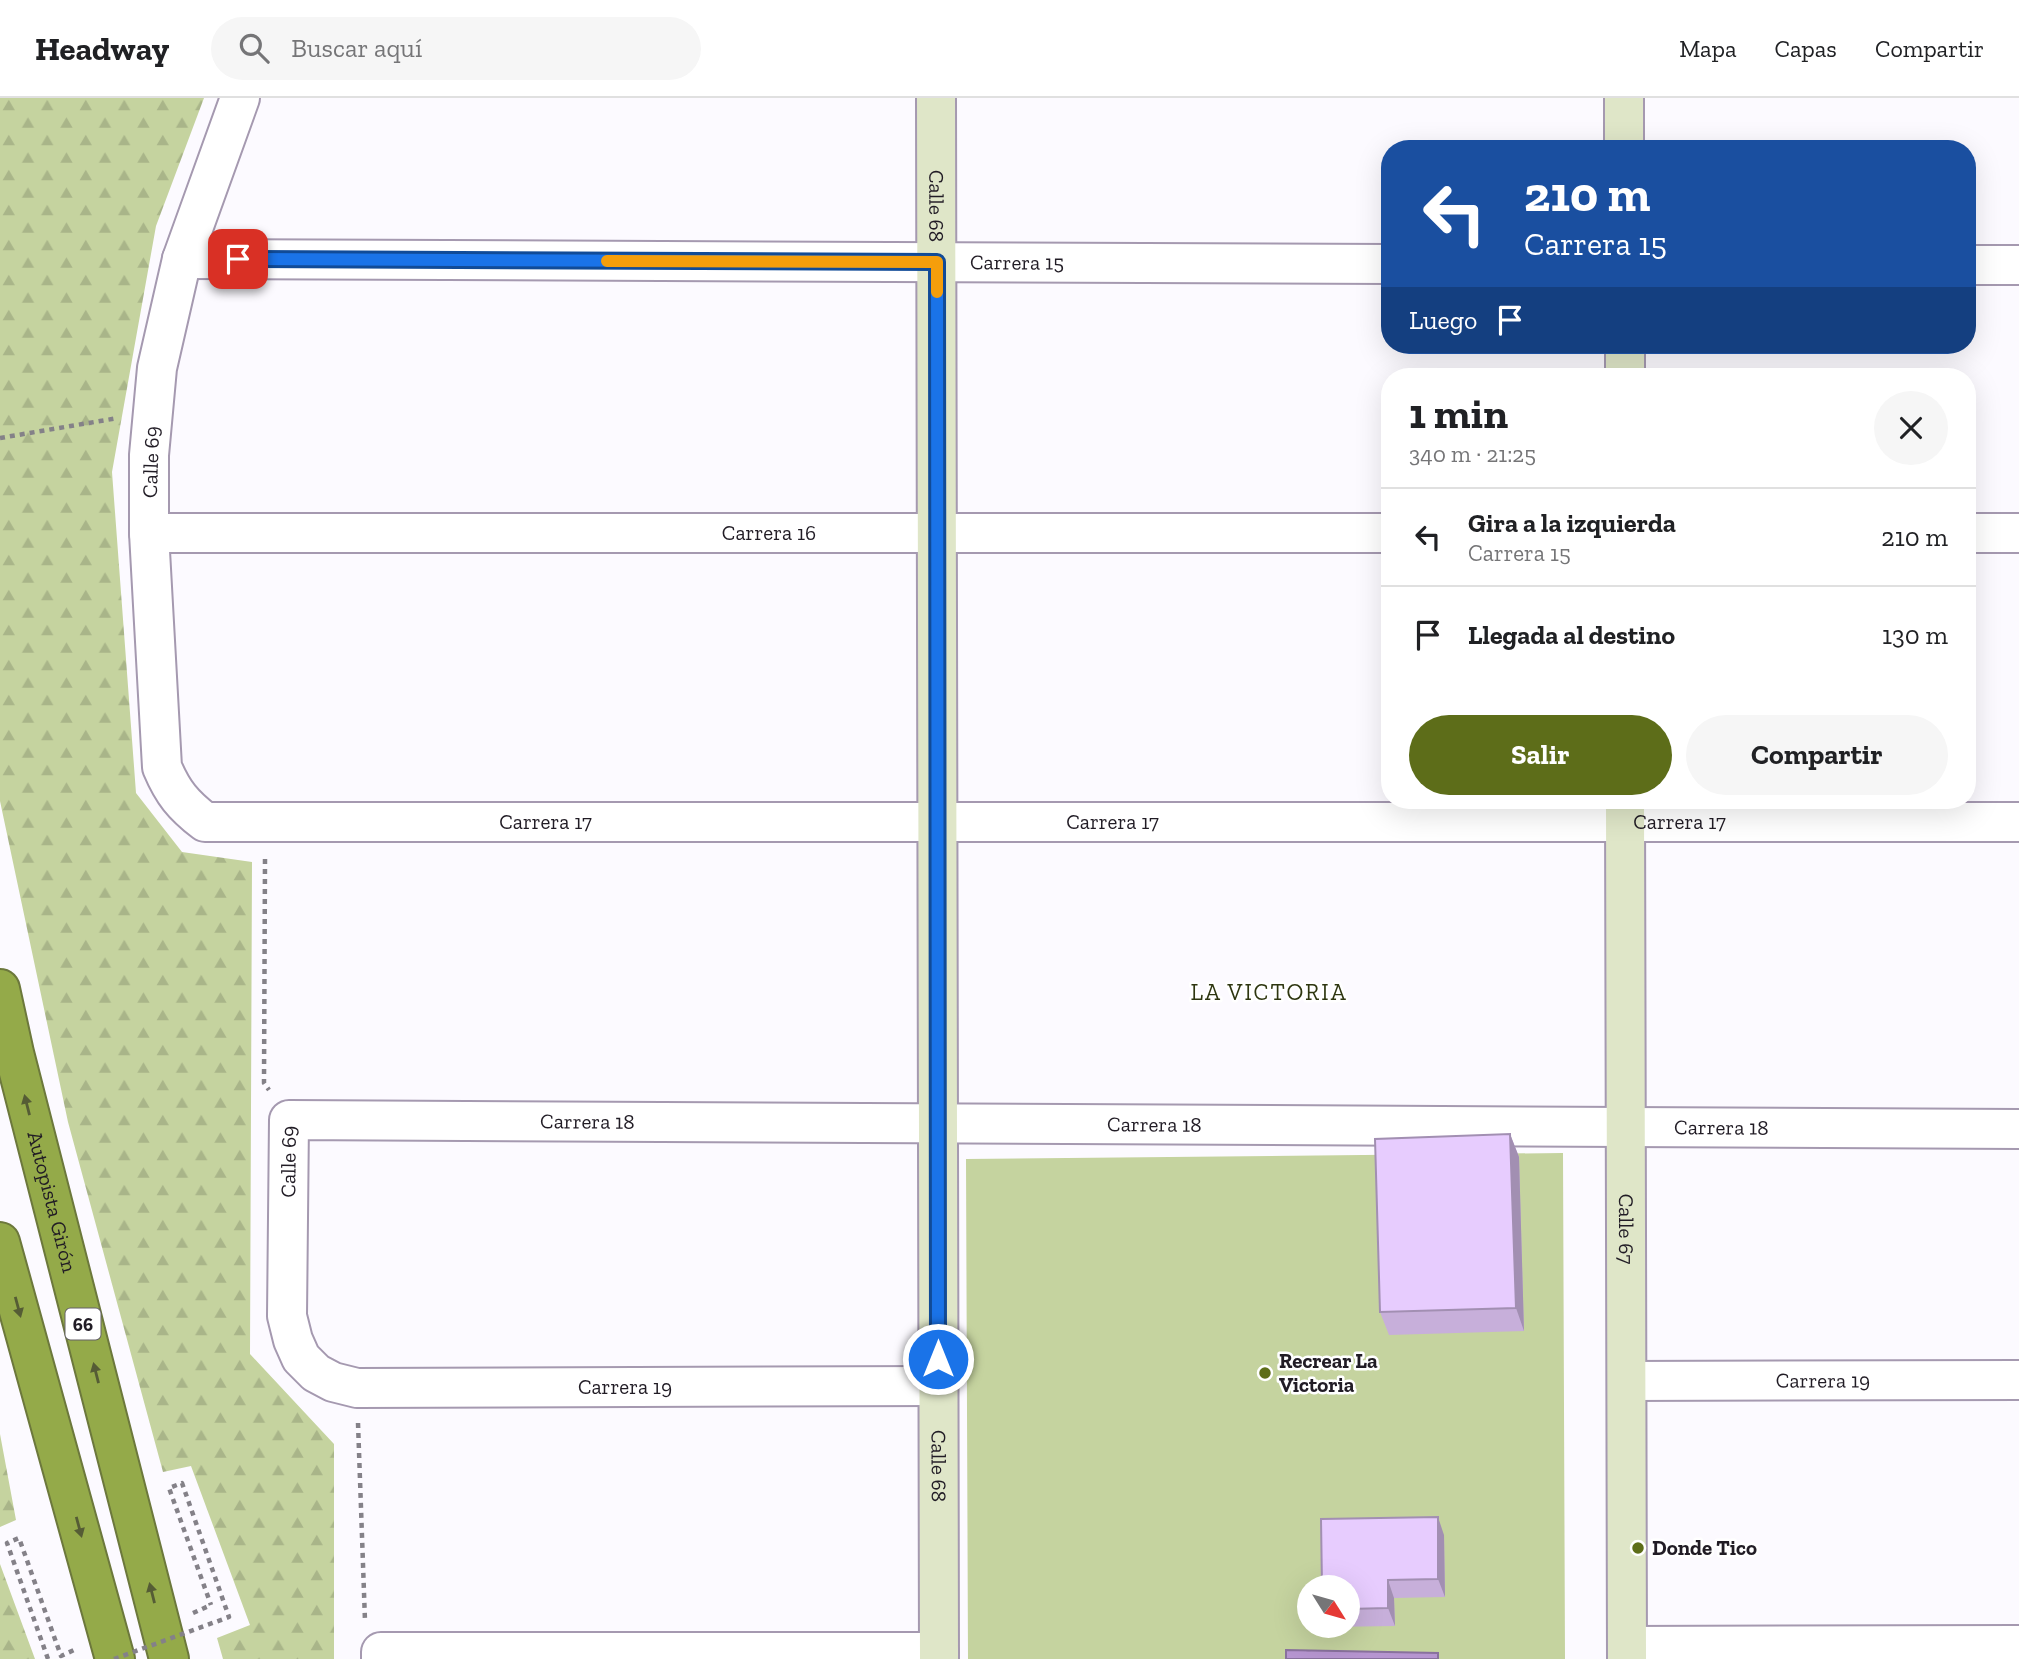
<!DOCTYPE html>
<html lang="es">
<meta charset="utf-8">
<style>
body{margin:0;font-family:"Zilla Slab",serif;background:#f6f6f6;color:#202124;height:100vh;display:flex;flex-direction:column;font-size:26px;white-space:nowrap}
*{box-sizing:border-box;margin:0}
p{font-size:23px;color:#757577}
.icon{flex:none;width:38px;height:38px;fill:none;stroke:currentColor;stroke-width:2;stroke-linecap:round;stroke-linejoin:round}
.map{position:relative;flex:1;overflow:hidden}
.sheet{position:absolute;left:1381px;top:270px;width:595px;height:441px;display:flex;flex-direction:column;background:#fff;border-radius:28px;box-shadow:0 7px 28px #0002}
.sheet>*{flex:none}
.banner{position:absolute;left:1381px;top:42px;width:595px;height:214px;border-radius:28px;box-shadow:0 7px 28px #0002;background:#1a4fa0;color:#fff;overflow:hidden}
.needle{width:46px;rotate:127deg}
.tools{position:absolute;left:1297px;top:1477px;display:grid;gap:14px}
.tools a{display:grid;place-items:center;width:63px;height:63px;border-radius:50%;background:#fff;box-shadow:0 7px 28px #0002;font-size:35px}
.pin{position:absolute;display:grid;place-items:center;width:60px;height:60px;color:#fff;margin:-30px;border-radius:14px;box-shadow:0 4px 10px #0006}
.me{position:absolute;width:77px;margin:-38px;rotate:0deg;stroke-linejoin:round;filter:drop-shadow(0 0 5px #0008)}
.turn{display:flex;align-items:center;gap:24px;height:147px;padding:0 28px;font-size:32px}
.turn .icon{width:91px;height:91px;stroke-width:2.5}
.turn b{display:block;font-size:49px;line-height:60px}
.then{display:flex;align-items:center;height:66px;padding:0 28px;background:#0003;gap:14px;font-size:26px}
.round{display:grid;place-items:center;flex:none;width:74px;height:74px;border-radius:37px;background:#f6f6f6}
.head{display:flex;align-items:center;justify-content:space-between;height:119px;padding:0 28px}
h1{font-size:42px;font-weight:800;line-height:52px}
.button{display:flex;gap:14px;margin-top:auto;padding:14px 28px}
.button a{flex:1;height:80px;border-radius:42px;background:#5d6d19;color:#fff;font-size:28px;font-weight:800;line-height:80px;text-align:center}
.button a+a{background:#f6f6f6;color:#202124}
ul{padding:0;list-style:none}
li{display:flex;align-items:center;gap:21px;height:98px;padding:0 28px;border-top:2px solid #e0e0e0}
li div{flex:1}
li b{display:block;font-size:26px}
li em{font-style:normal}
header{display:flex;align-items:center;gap:42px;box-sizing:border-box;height:98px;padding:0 35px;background:#fff;border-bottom:2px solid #e0e0e0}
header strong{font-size:33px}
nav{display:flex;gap:38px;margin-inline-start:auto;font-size:24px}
.search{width:490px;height:63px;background:#f6f6f6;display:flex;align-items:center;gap:18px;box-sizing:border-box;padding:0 24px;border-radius:38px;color:#757577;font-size:26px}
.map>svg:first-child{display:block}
</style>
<header>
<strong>Headway</strong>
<div class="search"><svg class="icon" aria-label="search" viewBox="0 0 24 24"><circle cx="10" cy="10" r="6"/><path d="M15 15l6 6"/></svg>Buscar aquí</div>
<nav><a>Mapa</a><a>Capas</a><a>Compartir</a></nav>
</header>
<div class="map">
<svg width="2019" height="1561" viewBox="0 0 2019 1561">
<defs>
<pattern id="forest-firs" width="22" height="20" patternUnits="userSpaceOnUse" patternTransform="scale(1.75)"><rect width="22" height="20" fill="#c5d39f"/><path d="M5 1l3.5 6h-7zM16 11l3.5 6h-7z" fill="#a9b589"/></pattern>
<pattern id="water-waves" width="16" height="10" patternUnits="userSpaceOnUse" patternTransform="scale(1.75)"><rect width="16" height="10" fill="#b695d0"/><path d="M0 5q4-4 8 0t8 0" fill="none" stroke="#9479a9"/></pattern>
</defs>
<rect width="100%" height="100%" fill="#fcfaff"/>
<path fill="#c5d39f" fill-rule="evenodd" d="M1563,1055l2,506h-597l-2,-500zM1309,1489h39v39h-39z"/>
<path fill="url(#forest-firs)" d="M0,0h204l-48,128 -44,246 24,321 46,59 70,10 -2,492 84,90v215h-111l-6,-21 33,-13 -59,-159 -28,6 -95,-350 -68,-321z
M0,1336l16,86 -16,7z
M0,1466l35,95h-35z"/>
<path fill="url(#water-waves)" stroke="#89719d" stroke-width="2" d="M1286,1552l152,3v6h-152z"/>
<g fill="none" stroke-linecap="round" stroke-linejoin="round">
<g stroke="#a599b0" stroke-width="42">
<g id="street">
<path id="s1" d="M240,0l-58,161 -25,109 -8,87v78l13,234c11,26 21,38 43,55h1814"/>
<path id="s2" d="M182,161l1208,5"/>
<path d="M1967,167h52"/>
<path id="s3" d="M149,435h1241"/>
<path d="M1967,435h52"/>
<path id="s4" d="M1627,1283l392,-1"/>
<path id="s5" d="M938,1288l-581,2 -24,-6 -17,-9 -15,-15 -8,-18 -6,-24 2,-196 1730,9"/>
<path d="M1627,1548l392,-1"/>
<path d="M381,1561v-7h558"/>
</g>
</g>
<g stroke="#a599b0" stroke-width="42">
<g id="secondary">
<path id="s6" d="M936,0l3,1561"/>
<path d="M1624,0v51"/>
<path d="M1625,247v31"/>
<path id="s7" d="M1625,702l2,859"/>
</g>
</g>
<g stroke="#6c783c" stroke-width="42">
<g id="highway">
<path id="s8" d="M0,891l14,64 155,606"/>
<path d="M0,1144l115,417"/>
</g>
</g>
<path stroke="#848188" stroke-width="4.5" stroke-dasharray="5 5" stroke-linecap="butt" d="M0,340l118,-20
M265,761l-1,224 5,7
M358,1325l7,198
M193,1515l18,-8
M48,1561l-41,-116 12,-5 42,118 13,-6"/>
<use href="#street" stroke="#fff" stroke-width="38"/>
<use href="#secondary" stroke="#dfe6c8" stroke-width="38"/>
<use href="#highway" stroke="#94aa49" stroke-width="38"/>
<path stroke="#848188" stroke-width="4.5" stroke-dasharray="5 5" stroke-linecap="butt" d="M114,1561l115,-42 -47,-134 -13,5 42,117"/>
</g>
<path fill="#c7afda" d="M1510,1036l9,23 5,174 -135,4 -9,-23z
M1444,1437l1,62 -51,1 1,28 -66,1 19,-1v-39z"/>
<path fill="#a28fb2" d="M1510,1036l9,23 5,174 -8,-23z
M1438,1419l6,18 1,62 -7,-18z
M1388,1482l6,18 1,28 -7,-18z"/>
<path fill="#e7ccfe" stroke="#a28fb2" stroke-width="2" d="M1510,1036l6,174 -136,4 -5,-173z
M1438,1419v62l-50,1v28l-40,1v-22h-26l-1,-68z"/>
<defs><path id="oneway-solid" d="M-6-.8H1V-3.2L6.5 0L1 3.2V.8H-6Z" transform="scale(1.75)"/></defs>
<g fill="#555c35">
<use href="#oneway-solid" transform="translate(27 1007) rotate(-104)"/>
<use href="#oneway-solid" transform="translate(18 1209) rotate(75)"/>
<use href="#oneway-solid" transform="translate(96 1275) rotate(-104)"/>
<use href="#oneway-solid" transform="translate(79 1429) rotate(75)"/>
<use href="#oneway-solid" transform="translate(152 1495) rotate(-104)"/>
</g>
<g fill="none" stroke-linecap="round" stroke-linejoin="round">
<g stroke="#114b97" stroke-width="18">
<path id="route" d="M238,161l699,3 1,1097"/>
</g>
<use href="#route" stroke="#1a73e8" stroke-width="12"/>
<path stroke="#f59e0b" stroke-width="12" d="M607,163l330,1v30"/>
</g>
<g fill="#5d6d19" stroke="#fff" stroke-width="2.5">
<circle cx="1265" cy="1275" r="7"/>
<circle cx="1638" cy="1450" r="7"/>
</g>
<g text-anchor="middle" stroke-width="5" stroke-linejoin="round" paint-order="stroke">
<rect fill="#fff" stroke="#646066" stroke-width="2" x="65.5" y="1210.5" width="35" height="31" rx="5"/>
<g font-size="19" font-weight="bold" fill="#211c25">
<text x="83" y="1233">66</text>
</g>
<g font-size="21" fill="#211c25" stroke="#fff">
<text dy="7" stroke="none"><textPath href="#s6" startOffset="108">Calle 68</textPath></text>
<text dy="7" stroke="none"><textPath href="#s2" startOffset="835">Carrera 15</textPath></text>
<text transform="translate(151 364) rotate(-88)" y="7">Calle 69</text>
<text dy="7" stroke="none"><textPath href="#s3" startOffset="620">Carrera 16</textPath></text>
<text dy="7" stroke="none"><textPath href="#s1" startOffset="1094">Carrera 17</textPath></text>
<text dy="7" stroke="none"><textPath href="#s1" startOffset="1661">Carrera 17</textPath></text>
<text dy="7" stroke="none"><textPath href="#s1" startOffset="2228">Carrera 17</textPath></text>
<text dy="7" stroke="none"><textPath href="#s5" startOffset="1185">Carrera 18</textPath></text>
<text dy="7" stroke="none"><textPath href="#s5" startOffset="1752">Carrera 18</textPath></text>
<text dy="7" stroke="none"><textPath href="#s5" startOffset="2319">Carrera 18</textPath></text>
<text dy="7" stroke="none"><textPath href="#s5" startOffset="845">Calle 69</textPath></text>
<text dy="7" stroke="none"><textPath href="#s8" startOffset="219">Autopista Girón</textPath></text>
<text dy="7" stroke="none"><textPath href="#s7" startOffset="429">Calle 67</textPath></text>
<text dy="7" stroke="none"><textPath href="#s4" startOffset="196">Carrera 19</textPath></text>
<text x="625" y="1296">Carrera 19</text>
<text dy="7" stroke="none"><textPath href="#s6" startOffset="1368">Calle 68</textPath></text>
</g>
<g font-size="21" font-weight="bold" fill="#211c25" stroke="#fff" text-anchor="start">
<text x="1279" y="1270">Recrear La<tspan x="1279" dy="24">Victoria</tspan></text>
<text x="1652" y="1457">Donde Tico</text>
</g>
<g font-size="23" letter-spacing="2" fill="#2e3610" stroke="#fff">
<text x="1269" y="902">LA VICTORIA</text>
</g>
</g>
</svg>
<div class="tools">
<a><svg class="needle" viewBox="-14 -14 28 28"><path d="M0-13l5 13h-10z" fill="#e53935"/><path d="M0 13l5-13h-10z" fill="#757577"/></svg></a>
</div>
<div class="pin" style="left:238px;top:161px;background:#d93025"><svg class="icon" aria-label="arrive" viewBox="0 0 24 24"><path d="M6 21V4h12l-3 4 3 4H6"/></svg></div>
<svg class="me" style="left:938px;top:1261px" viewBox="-20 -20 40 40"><circle r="17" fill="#1a73e8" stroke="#fff" stroke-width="3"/><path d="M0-11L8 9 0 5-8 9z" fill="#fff"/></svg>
<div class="banner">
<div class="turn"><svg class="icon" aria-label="left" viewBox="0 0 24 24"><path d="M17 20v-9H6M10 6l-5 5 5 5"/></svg><div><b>210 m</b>Carrera 15</div></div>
<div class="then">Luego<svg class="icon" aria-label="arrive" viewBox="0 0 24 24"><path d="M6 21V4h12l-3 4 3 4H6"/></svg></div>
</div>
<section class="sheet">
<div class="head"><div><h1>1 min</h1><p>340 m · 21:25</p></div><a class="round"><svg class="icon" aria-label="close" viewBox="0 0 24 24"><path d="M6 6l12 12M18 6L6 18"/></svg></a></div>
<ul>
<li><svg class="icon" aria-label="left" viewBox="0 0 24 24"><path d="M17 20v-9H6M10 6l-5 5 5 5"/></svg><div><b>Gira a la izquierda</b><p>Carrera 15</p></div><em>210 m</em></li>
<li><svg class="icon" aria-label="arrive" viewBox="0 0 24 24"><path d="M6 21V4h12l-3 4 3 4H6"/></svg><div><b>Llegada al destino</b></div><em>130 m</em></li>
</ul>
<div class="button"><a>Salir</a><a>Compartir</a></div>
</section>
</div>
